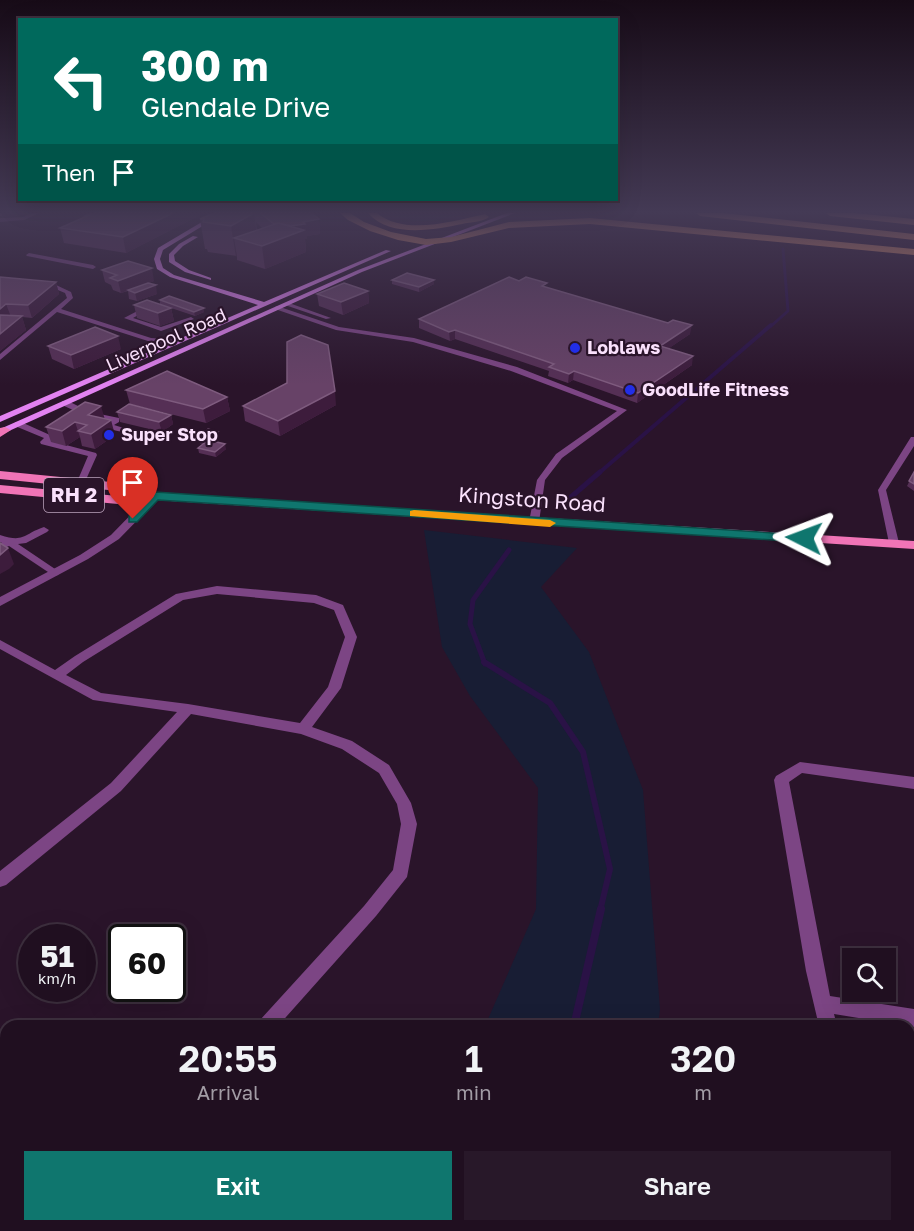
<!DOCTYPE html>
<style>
body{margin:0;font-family:"Golos Text",sans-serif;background:#281829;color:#f1f3f6;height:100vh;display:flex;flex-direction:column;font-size:22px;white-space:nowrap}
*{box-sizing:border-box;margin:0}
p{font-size:20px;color:#a29ca5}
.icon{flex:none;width:33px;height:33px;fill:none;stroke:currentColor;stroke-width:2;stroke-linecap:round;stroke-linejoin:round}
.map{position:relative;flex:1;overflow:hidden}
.details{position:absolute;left:0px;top:1020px;width:915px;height:212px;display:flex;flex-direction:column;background:#200f20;border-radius:18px 18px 0 0;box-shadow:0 6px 24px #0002,0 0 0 2px #3d2f3e}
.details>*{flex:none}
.guide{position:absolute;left:18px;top:18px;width:600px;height:183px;border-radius:0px;box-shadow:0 6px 24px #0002,0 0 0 2px #3d2f3e;background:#00695c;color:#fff;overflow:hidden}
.tools{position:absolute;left:842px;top:948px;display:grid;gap:12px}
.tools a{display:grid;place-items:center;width:54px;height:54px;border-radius:0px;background:#200f20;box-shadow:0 6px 24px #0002,0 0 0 2px #3d2f3e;font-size:30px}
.speed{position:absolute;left:18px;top:924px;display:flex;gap:12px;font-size:30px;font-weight:700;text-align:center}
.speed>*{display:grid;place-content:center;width:78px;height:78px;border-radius:50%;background:#200f20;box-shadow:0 6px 24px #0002,0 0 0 2px #3d2f3e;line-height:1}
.speed small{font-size:15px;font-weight:400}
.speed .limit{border:3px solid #111;border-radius:9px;background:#fff;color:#111}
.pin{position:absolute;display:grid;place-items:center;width:51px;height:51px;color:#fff;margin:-62px -26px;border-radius:50% 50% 50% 0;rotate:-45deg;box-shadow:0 0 6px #0007}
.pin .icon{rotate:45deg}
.me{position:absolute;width:66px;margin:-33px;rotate:273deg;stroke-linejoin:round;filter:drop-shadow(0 0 4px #0008)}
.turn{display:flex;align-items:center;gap:21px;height:126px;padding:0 24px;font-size:27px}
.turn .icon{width:78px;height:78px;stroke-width:2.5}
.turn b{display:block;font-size:42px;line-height:51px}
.then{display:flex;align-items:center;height:57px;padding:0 24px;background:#0003;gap:12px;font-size:22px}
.eta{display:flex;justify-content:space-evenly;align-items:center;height:102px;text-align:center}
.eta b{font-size:36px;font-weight:600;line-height:42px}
.primary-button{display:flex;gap:12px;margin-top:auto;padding:12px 24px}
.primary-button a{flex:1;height:69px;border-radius:0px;background:#0f766e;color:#fff;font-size:24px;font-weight:600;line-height:69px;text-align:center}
.primary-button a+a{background:#281829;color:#f1f3f6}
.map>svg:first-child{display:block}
</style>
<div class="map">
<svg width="914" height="1231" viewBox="0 0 914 1231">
<rect width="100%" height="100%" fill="#2a142a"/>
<path fill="#181d34" d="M395,213h71c-25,7 -49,13 -74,1z
M424,530l153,18 -36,39 48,65 54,138 17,219 -2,17h-173l51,-117 2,-121 -68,-92 -28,-49z
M353,1226h270l-3,5h-271z"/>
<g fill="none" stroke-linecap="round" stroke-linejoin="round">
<path stroke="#2a1246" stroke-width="3" d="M770,327l18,-16 -5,-62"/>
<path stroke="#2a1246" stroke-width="4" d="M599,473l172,-148"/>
<path stroke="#2a1246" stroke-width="5" d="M571,497l29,-25
M485,664l-15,-40 3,-24 36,-50"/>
<path stroke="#2a1246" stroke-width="6" d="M484,662l66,41 33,49 27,117 -10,42"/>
<path stroke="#2a1246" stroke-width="8" d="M574,1026l27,-117
M470,1231l3,-5"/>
<path fill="#7c4584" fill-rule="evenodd" d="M32,213h7l-15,7 -24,2v-4l23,-1z
M89,213h8l-11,5 -3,-2z
M29,253l64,12 3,2 -3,2 -66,-13 -1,-1z
M45,284l11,1 15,7 2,6 -12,11 90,29 25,2 3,2 -3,2 -28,-3 -91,-29 -57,48v-6l67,-56 -2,-5 -12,-5 -10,-1 -1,-1z
M285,303h4l42,15 -5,1 -41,-14z
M147,306l3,2 -1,1 -16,9 28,9 30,-10 3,2 -33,12 -37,-13z
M277,306l62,21 75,11 103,29 110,43 -65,48 -17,22 -6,42 -2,2h-6l-2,-2 8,-42 19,-26 61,-43 -106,-40 -98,-29 -77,-12 -61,-21v-2z
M62,401h6l22,11 29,6v4l-5,3 26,8 -4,2 -32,-7v-4l6,-3 -26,-6 -22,-10z
M15,422h6l29,13 8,-6h6v4l-13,8 45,12 1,2 -13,29h-6l-1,-2 11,-26 -47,-12 -1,-2 4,-4 -29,-12z
M911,437h3v9l-28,44 13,53 -5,3 -5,-3 -11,-53z
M44,527l5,3 -2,2 -21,11 -8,1 40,27 1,2 -1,2 -4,1 -45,-30 -9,4v-7l2,-1h-2v-7c25,8 23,-1 44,-8z"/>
<path fill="#7c4584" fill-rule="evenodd" d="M155,493l4,1v4l-40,41 -31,20 -88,47v-9l80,-42 31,-20 40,-41z
M217,586l99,9 27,10 14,32 -16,51 -29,39 40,14 37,24 22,38 6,21 -10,53 -31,39 -98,110h-21l3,-6 104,-114 29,-36 8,-46 -4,-20 -18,-31 -37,-24 -41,-15 -110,-20 -70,77 -115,94 -6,2v-16l111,-88 66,-71 -84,-12 -93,-51v-9l55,30 20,-14 101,-62zM217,594l97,9 20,7 11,27 -17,50 -28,36 -112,-19 -87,-11 -35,-18 17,-13 100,-62z
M800,762l114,15v12l-112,-16 -13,9 41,214 84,13v18l-80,-13 3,12h-18l-13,-55 -32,-191 2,-4z
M70,1226h25l-2,5h-26z
M855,1226h21l2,5h-22z"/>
<path fill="#e282f1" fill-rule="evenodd" d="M217,213h7l-61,37 -3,9 3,9 11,7 90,27 122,-52 5,1 -391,171v-6l258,-111 -88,-28 -13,-8 -3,-10 4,-11z
M507,213h8l-153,59 -362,163v-6l358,-159z
M193,236l5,1 -15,9 -9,9 1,6 14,9 22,8v2l-26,-8 -16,-10v-8l10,-10z"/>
<path fill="#f074b6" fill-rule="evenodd" d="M5,427l6,3 -11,7v-9z
M0,471l131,13 21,9 762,48v8l-759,-49 -37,4 -118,-11v-8l118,11 17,-2 -7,-2 -128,-13z"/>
<path fill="#ef9969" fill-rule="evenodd" d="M340,213h10l14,9 27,10 35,7 25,-2 58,-15 81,-4 324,31v6l-324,-31 -81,4 -58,14 -25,3 -28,-5 -28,-9 -22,-11z
M368,213h9c27,23 77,8 108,1l4,3c-7,5 -18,5 -27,7 -29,6 -72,14 -94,-11z
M696,213h27l191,21v6l-214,-24z
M826,213h28l60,6v6l-84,-9z"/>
</g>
<path fill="#552f55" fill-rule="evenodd" d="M0,213h26l-4,2 -16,2 -6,-1z
M94,213h110l-78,40 -62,-10 -4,-15z
M214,213h97l8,6 1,15 -13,2v3h-2l1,13 -41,17 -28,-9v-4l-29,-4 -1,-3h-2l-5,-30zM256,222l6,6 -5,2z
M102,270l52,11 -5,2 8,11 -20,7 -8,-2 -1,-8 -7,2 -8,-3 -2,-5 -6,-3z
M0,277l56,5 3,12 -27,24 -10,-1 4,13 -26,21z
M392,280l42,4 -15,8 -27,-8z
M547,288l143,46 -21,14 23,17 -55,38 -64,-23 -5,3 -20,-7 1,-5 -94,-32 -5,2 -31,-13v-9z
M368,291l1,12 -26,12 -24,-9 -2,-12z
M160,300l44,8v4l-9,4 -24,-8 3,13 -14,5 -23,-8 -3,-13 26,-1z
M48,346l73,3 -47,20 -22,-10z
M126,390l101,7 3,14 -24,12 -76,-19z
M85,402l20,17 10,16 -20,14 -13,-3 -2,-9 -14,9 -15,-4 -5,-15z
M336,405l-56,31 -35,-15 -2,-15z
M117,412l54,3 2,9 -11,8 -42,-10z
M218,432l1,5 -5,4 12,8 -10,8 -17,-4 -1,-5 5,-4 -4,-1 -1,-5z
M914,472v19l-7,-5z"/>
<path fill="#3d1c3c" d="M5,213h21l-4,2 -16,2z
M173,213h31l-78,40 -3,-16z
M254,213l4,30 -24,-5 3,18 -1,1 -5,-31z
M319,219l1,15 -13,2v3h-2l1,13 -41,17 -3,-23 23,-19 18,-5z
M152,268l2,13 -33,12 -3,-12z
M434,280v4l-15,8v-5z
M56,282l3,12 -27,24 -4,-13z
M156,285l1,9 -20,7 -2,-8z
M368,291l1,12 -26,12 -2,-13z
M6,304l5,13 -11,9v-17z
M171,308l3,13 -14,5 -2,-13z
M204,308v4l-9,4 -1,-4z
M22,316l4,14 -26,21v-17z
M692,325l-2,9 -31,21 1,-9z
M455,330v9l-5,2 -1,-9z
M118,336l3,13 -47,20 -3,-14z
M693,356l-1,9 -55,38 1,-10z
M574,371l-1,9 -5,3 1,-9z
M335,391l1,14 -56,31 -2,-15z
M227,397l3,14 -24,12 -3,-14z
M101,406l4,14 -17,-5z
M171,415l2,9 -11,8 -3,-10z
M111,420l4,15 -20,14 -4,-15z
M75,422l5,15 -14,9 -4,-15z
M218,432l1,5 -10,8 -1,-5z
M225,444l1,5 -10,8 -1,-5z
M8,548l6,16 -5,5 -9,5v-19z"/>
<path fill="#674267" stroke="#7e5b7e" stroke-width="1.5" d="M94,213h79l-50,24 -63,-9z
M214,213h40l-23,13 -28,-4 1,-3h-4z
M260,213h51l8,6 -16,3 2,2 -14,2 -13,-3 -4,1z
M278,223l26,7 -42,16 -28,-8z
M128,261l24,7 -34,13 -8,-3 7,-3 -15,-5z
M407,273l27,7 -15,7 -27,-7z
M0,277l56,5 -28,23 -22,-1 -6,5z
M509,277l10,4 7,-4 21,6 -5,3 126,37 5,-3 19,5 -32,21 33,10 -55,37 -64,-22 -5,3 -20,-7 5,-3 -99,-34 -6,2 -30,-13z
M148,283l8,2 -21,8 -7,-3z
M344,283l24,8 -27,11 -24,-8z
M169,296l35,12 -10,4 -34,-12z
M147,300l24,8 -13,5 -24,-8z
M0,315l22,1 -22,18z
M95,327l23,9 -47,19 -23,-9z
M301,335l27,10 7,46 -57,30 -35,-15 44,-23v-41z
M167,371l60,26 -24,12 -77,-19z
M85,402l16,4 -13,9 23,5 -20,14 -13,-3 9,-6 -12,-3 -13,9 -16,-4z
M129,404l42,11 -12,7 -42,-10z
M208,429l10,3 -10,8 17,4 -10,8 -17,-4 10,-8 -10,-2z
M914,472v12l-5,-3z
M0,543l8,5 -8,7z"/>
<linearGradient id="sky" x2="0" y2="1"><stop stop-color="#170b17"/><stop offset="0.55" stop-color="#443a55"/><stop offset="1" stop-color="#443a55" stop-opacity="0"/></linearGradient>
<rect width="914" height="385" fill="url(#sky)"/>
<path fill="#0f766e" stroke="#0a4d48" stroke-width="1.5" d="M155,492l649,43 6,3 -6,4 -646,-42 -21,22h-8v-6l22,-23z"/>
<path fill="#f59e0b" d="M414,510l136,10 6,3 -6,4 -140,-11v-5z"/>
<g fill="#222ee7" stroke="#2a142a" stroke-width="2">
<circle cx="575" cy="348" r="6"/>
<circle cx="630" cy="390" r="6"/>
<circle cx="109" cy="435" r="6"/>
</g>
<g text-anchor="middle" stroke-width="4.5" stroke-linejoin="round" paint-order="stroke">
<g font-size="18" fill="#fae1fc" stroke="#2a142a">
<text transform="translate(166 340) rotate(-24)" y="6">Liverpool Road</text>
</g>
<g font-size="18" font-weight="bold" fill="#fae1fc" stroke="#2a142a" text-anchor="start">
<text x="587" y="354">Loblaws</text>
<text x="642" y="396">GoodLife Fitness</text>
<text x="121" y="441">Super Stop</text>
</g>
<rect fill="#2a142a" stroke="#bca4bd" stroke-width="1.5" x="44" y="478" width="60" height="34" rx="4.5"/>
<g font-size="20" font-weight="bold" fill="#fae1fc">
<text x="74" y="502">RH 2</text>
</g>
<g font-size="21" fill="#fae1fc" stroke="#2a142a">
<text transform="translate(532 500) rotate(4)" y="7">Kingston Road</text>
</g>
</g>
</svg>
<div class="tools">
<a><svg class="icon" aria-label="search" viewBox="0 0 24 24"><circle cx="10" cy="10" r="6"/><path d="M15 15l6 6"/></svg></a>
</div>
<div class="speed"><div>51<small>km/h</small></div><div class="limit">60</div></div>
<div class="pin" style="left:133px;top:519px;background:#d93025"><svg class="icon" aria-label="arrive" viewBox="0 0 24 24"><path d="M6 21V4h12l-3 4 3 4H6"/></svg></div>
<svg class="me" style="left:804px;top:538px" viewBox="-20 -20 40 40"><path d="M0-17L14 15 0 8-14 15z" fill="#0f766e" stroke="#fff" stroke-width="4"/></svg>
<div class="guide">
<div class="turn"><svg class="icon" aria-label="left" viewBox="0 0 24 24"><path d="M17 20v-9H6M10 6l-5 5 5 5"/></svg><div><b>300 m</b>Glendale Drive</div></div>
<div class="then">Then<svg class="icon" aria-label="arrive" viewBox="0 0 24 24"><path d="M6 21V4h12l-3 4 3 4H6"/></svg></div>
</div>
<section class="details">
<div class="eta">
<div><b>20:55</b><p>Arrival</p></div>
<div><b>1</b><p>min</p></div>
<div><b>320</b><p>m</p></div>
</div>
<div class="primary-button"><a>Exit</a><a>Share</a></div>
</section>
</div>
